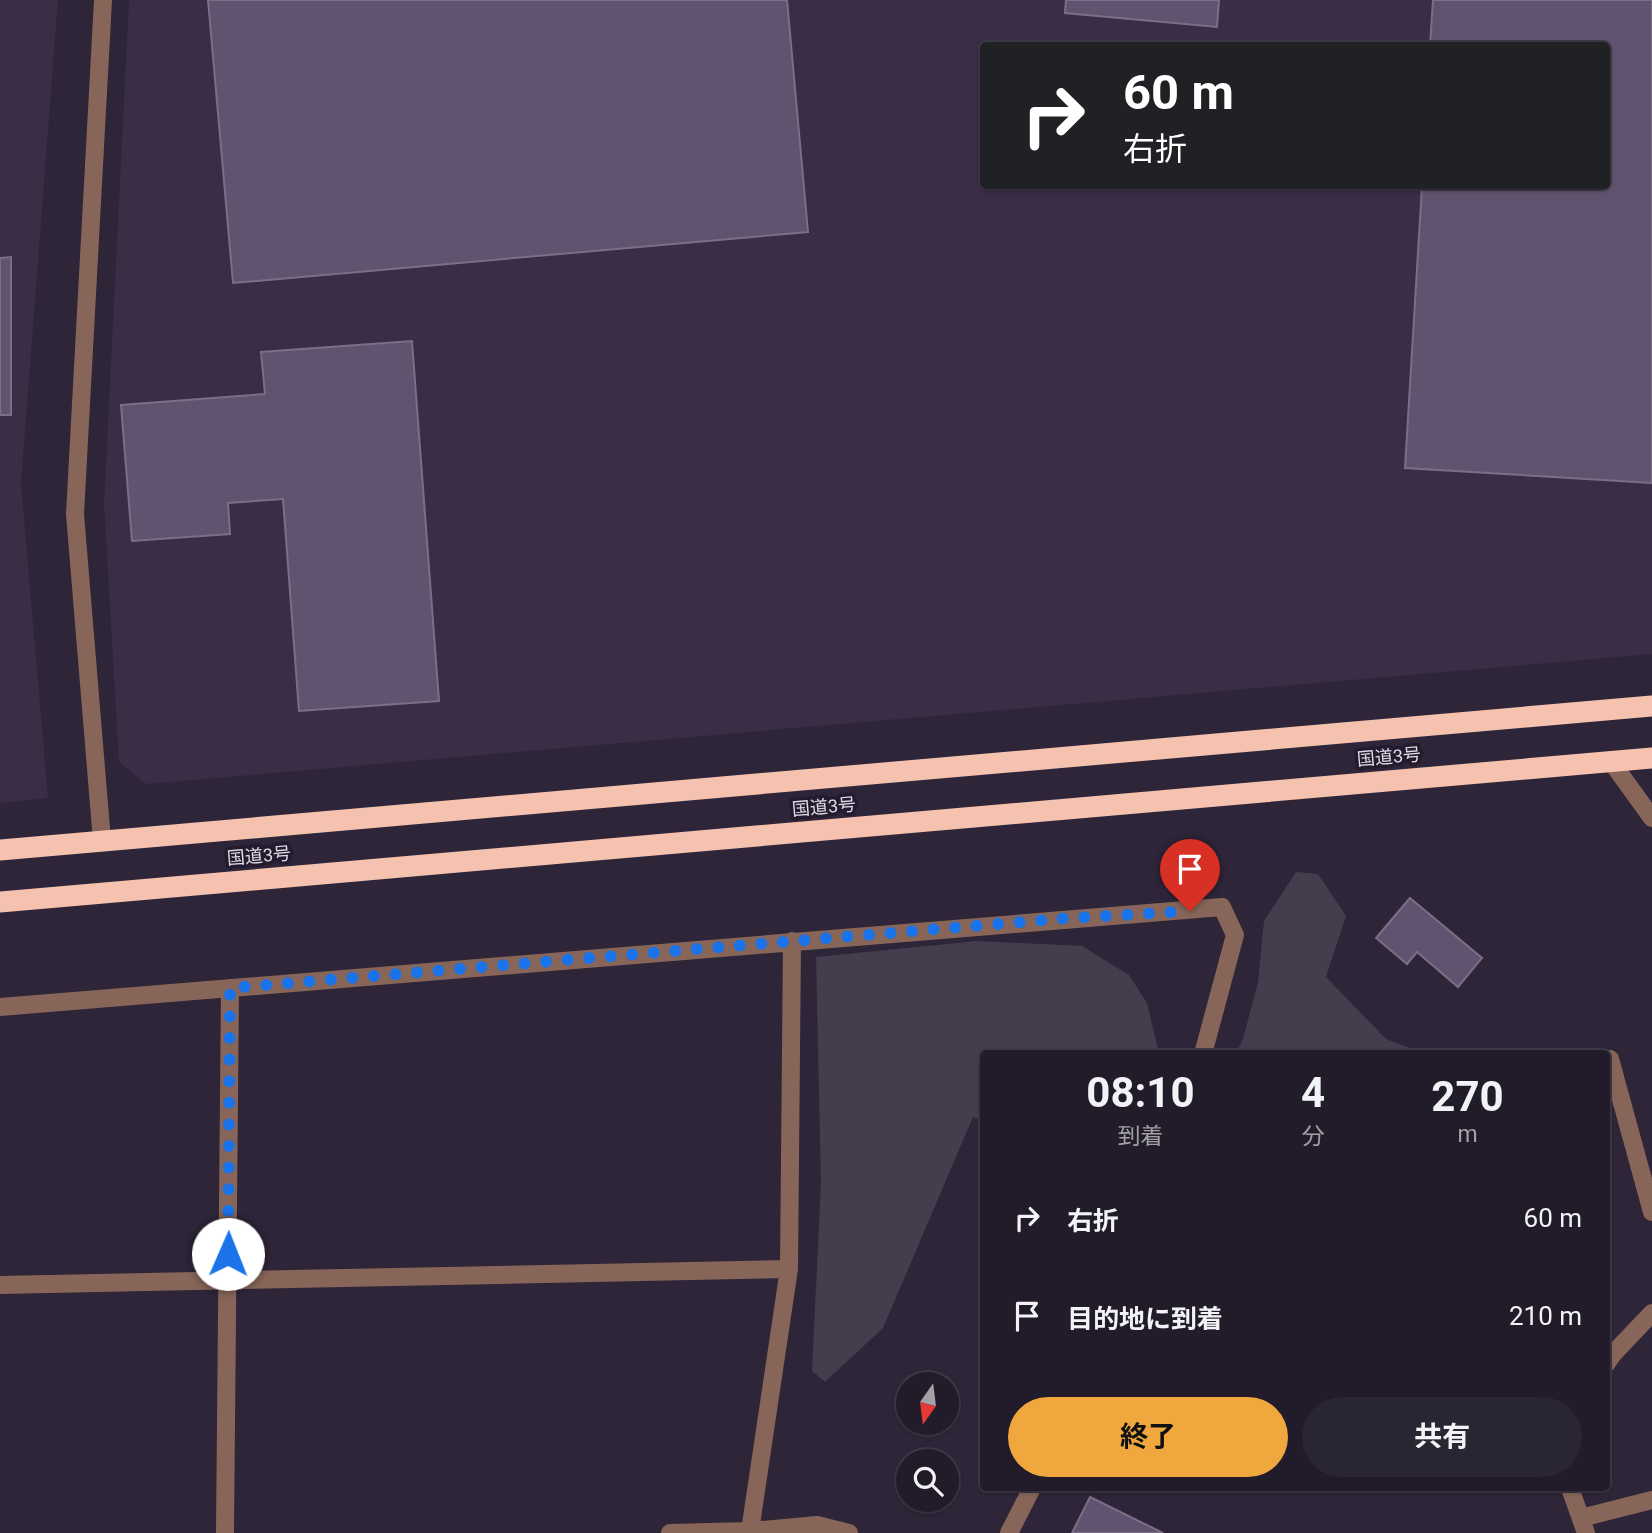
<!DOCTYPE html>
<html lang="ja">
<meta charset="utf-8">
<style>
body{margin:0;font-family:Roboto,"Noto Sans JP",sans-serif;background:#2a2532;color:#f1f3f6;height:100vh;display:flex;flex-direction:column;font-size:26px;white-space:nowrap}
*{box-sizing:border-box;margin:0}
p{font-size:23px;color:#a2a1a8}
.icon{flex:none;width:38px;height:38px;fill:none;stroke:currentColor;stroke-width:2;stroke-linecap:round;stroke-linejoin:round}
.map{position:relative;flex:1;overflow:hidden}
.panel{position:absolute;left:980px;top:1050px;width:630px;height:441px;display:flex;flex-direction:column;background:#221c2a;border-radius:7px;box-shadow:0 2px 5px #0004,0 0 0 2px #3f3a47}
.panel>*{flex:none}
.guide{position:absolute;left:980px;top:42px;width:630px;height:147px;border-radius:7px;box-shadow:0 2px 5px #0004,0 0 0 2px #3f3a47;background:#202124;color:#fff;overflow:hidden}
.needle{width:46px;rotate:194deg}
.controls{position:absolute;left:896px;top:1372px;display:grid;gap:14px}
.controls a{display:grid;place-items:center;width:63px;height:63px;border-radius:50%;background:#221c2a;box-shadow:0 2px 5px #0004,0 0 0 2px #3f3a47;font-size:35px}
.pin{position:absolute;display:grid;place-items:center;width:60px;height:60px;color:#fff;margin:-72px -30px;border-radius:50% 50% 50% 0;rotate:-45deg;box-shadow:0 0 7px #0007}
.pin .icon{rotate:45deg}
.me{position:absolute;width:77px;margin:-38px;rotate:1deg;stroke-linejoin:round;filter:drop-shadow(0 0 5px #0008)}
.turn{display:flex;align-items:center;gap:24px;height:147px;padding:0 28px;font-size:32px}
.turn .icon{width:91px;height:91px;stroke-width:2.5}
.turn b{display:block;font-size:49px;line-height:60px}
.eta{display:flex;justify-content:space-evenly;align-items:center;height:119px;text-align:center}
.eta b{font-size:42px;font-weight:700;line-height:49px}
.button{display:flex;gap:14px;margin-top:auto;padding:14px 28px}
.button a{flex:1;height:80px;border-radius:42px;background:#efa73e;color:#111;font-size:28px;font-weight:700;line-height:80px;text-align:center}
.button a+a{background:#2a2532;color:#f1f3f6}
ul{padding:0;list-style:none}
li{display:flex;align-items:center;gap:21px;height:98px;padding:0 28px}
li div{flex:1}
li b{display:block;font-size:26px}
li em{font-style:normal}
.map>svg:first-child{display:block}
</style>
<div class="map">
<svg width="1652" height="1533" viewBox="0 0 1652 1533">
<rect width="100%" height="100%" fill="#2e2538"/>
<path fill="#392e46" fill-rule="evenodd" d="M0,0h58l-37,483 27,315 -48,5z
M129,0h1523v654l-1506,130 -27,-22 -15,-258zM984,46h622v140h-622z"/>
<path fill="#453d4d" d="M1296,872l22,2 28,42 -20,61 60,62 37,14h-187l7,-14 15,-57 6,-61z
M977,941l105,5 47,29 18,28 12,50 -175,1 -1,67 -10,-4 -90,211 -58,54 -13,-11 9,-188 -5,-226z"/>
<path fill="#60536f" stroke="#7a6f86" stroke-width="2" d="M208,0h579l21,232 -575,51z
M1066,0h153l-2,27 -152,-14z
M1433,0h219v483l-247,-15 17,-282h184v-140h-176z
M11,257v158h-11v-157z
M412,341l27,360 -140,10 -16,-212 -55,4 2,31 -98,7 -11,-136 144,-11 -4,-42z
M1410,898l72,60 -24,29 -41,-35 -10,12 -31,-26z
M1090,1497l73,36h-91z"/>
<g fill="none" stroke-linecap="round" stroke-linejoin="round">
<path stroke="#876659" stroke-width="18" d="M1610,760l42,58
M102,841l-27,-327 28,-514
M0,1007l1222,-100 13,28 -32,119
M1610,1059l42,153
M0,1285l789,-16
M1606,1364l7,-10 39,-41
M1570,1488l16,45
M1581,1518l71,-18
M750,1531l39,-262 3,-328
M225,1533l5,-545
M670,1533l80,-2 67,-6 32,8
M1009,1533l23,-45"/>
<path stroke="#f5c2b0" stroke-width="21" d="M0,850l1652,-144
M0,902l1652,-144"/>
</g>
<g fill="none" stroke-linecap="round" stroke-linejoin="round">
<path stroke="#1a73e8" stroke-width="12" stroke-dasharray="0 21.6" d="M228,1254l2,-266 840,-70 120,-7"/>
</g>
<g text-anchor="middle" stroke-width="7" stroke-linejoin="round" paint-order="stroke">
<g font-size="18" fill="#e0dae7" stroke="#241b2e">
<text transform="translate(1389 757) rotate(-5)" y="6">国道3号</text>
<text transform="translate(824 807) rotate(-5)" y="6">国道3号</text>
<text transform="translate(259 856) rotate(-5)" y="6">国道3号</text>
</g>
</g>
</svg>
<div class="controls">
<a><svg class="needle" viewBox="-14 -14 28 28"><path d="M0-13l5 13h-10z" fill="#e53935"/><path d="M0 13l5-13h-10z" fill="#a2a1a8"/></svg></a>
<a><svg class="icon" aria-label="search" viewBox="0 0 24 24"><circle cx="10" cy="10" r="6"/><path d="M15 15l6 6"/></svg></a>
</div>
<div class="pin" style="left:1190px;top:911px;background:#d93025"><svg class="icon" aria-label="arrive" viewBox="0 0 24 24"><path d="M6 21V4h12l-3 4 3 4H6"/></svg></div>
<svg class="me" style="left:228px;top:1254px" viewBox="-20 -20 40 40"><circle r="19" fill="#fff"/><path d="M0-13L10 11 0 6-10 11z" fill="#1a73e8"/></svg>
<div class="guide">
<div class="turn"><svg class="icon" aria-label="right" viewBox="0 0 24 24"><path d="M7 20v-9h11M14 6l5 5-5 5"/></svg><div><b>60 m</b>右折</div></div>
</div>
<section class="panel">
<div class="eta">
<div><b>08:10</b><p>到着</p></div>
<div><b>4</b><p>分</p></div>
<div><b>270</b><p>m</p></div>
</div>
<ul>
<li><svg class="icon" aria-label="right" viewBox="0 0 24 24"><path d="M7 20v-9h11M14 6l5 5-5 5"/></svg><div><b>右折</b></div><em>60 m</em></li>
<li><svg class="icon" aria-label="arrive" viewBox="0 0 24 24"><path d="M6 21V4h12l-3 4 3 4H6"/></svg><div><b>目的地に到着</b></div><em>210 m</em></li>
</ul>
<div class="button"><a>終了</a><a>共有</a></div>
</section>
</div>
